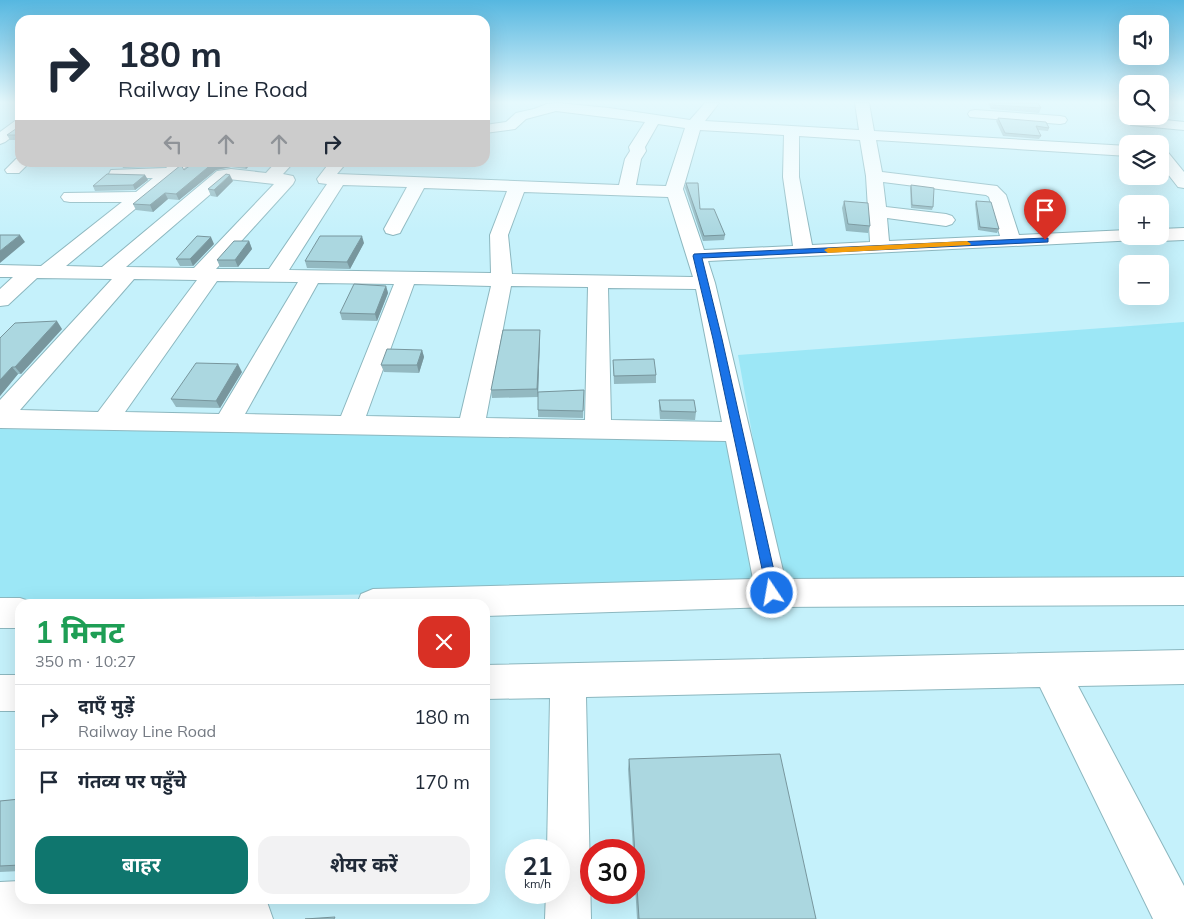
<!DOCTYPE html>
<html lang="hi">
<meta charset="utf-8">
<style>
body{margin:0;font-family:Mulish,"Noto Sans Devanagari",sans-serif;background:#f2f2f3;color:#1f2937;height:100vh;display:flex;flex-direction:column;font-size:19px;white-space:nowrap}
*{box-sizing:border-box;margin:0}
p{font-size:16px;color:#747a83}
.icon{flex:none;width:28px;height:28px;fill:none;stroke:currentColor;stroke-width:2;stroke-linecap:round;stroke-linejoin:round}
.map{position:relative;flex:1;overflow:hidden}
.panel{position:absolute;left:15px;top:599px;width:475px;height:305px;display:flex;flex-direction:column;background:#fff;border-radius:15px;box-shadow:0 5px 20px #0002}
.panel>*{flex:none}
.guide{position:absolute;left:15px;top:15px;width:475px;height:152px;border-radius:15px;box-shadow:0 5px 20px #0002;background:#fff;color:#1f2937;overflow:hidden}
.fabs{position:absolute;left:1119px;top:15px;display:grid;gap:10px}
.fabs a{display:grid;place-items:center;width:50px;height:50px;border-radius:10px;background:#fff;box-shadow:0 5px 20px #0002;font-size:25px}
.speed{position:absolute;left:505px;top:839px;display:flex;gap:10px;font-size:25px;font-weight:700;text-align:center}
.speed>*{display:grid;place-content:center;width:65px;height:65px;border-radius:50%;background:#fff;box-shadow:0 5px 20px #0002;line-height:1}
.speed small{font-size:12px;font-weight:400}
.speed .limit{border:8px solid #d22;background:#fff;color:#111}
.pin{position:absolute;display:grid;place-items:center;width:42px;height:42px;color:#fff;margin:-51px -21px;border-radius:50% 50% 50% 0;rotate:-45deg;box-shadow:0 0 5px #0007}
.pin .icon{rotate:45deg}
.me{position:absolute;width:55px;margin:-28px;rotate:348deg;stroke-linejoin:round;filter:drop-shadow(0 0 4px #0008)}
.turn{display:flex;align-items:center;gap:18px;height:105px;padding:0 20px;font-size:22px}
.turn .icon{width:65px;height:65px;stroke-width:2.5}
.turn b{display:block;font-size:35px;line-height:42px}
.lanes{display:flex;align-items:center;height:48px;padding:0 20px;background:#0003;justify-content:center;gap:25px;direction:ltr}
.lanes .off{opacity:.35}
.round{display:grid;place-items:center;flex:none;width:52px;height:52px;border-radius:15px;background:#f2f2f3}
.overview{display:flex;align-items:center;justify-content:space-between;height:85px;padding:0 20px}
h1{font-size:30px;font-weight:700;line-height:38px;color:#1e9e55}
.action{display:flex;gap:10px;margin-top:auto;padding:10px 20px}
.action a{flex:1;height:58px;border-radius:15px;background:#0f766e;color:#fff;font-size:20px;font-weight:700;line-height:58px;text-align:center}
.action a+a{background:#f2f2f3;color:#1f2937}
ul{padding:0;list-style:none}
li{display:flex;align-items:center;gap:15px;height:65px;padding:0 20px;border-top:1px solid #e0e1e3}
li div{flex:1}
li b{display:block;font-size:19px}
li em{font-style:normal}
.map>svg:first-child{display:block}
</style>
<div class="map">
<svg width="1184" height="919" viewBox="0 0 1184 919">
<rect width="100%" height="100%" fill="#c5f1fb"/>
<path fill="#9ce7f6" d="M1184,322v255l-1184,25v-173l753,10 -15,-84z"/>
<g fill="none" stroke-linecap="round" stroke-linejoin="round">
<g stroke="#8cb7bf" stroke-width="2">
<path id="minor" d="M558,103l51,5 81,12 15,-17h14l-14,18 154,9 -4,-27h14l5,28 254,15v10l-252,-16 6,32 115,14 9,9 13,40 109,-5v6h12l-2,4 -430,21 7,22 70,296 399,-2v28l-412,2 -287,9v-12h-128l4,-10 12,-5 380,-10 -27,-138 -726,-13v-28l112,-121 -75,-1 -29,27 -8,1v-17l13,-12h-13v-12l41,1 81,-64h-52l-6,-1 -3,-4 3,-4 72,-1 17,-14h-42l-2,-4 2,-4 55,-2 7,-6h19l-126,104 36,1 115,-96 14,-2 35,4 10,-11h18l-11,12 10,2 2,4 -2,4 -77,85h53l58,-85 -8,-1 -2,-4 13,-17h17l-10,12 282,11 6,-26 5,-8 -1,-4 16,-25 -89,-11 -30,8 -11,10 -30,4v-8l21,-3 10,-9 18,-4 13,-5zM658,124l27,4 -19,58 -30,-1 5,-26 5,-8 -1,-4zM700,130l84,5 -1,42 10,69 -89,4 -21,-61zM799,136l61,4 6,36 4,66 -58,3 -13,-68zM228,179l46,5 -80,84 -68,-1zM883,182l103,13 3,2 11,39 -111,5 -2,-23 59,8 6,-2 3,-4 -3,-4 -6,-2 -60,-7zM343,185l64,2 -23,42 2,4 7,2 7,-2 2,-4 22,-41 83,3 -17,44 1,38 -202,-3zM524,192l144,5 25,80 -181,-3 -4,-39zM134,279l63,1 -99,132 -78,-2zM217,281l81,1 -79,132 -94,-2zM318,283l76,1 -53,132 -96,-2zM414,284l77,2 -31,132 -94,-2zM511,286l77,1 -3,133 -99,-2zM608,288l88,1 26,133 -111,-2z
M975,110l85,6 5,1 2,3 -2,3 -5,1 -90,-7 -2,-3 2,-3z
M1126,113h2v3l56,6v8l-53,-5 -7,-9z
M20,120v11l-15,11 -5,2v-12l15,-11z
M1160,148l6,2 18,22v16l-6,-1 -18,-23z
M20,158v4h10l-11,11h-12l-2,-3 11,-11z
M1184,228v12l-24,1 -7,-2 -2,-3h9v-7z
M0,598h20l12,4v2h-12v24h-20z
M1184,650v34l-106,2 106,200v33h-31l-113,-232 -454,10 5,222h-46l1,-27h13v-42h-12l3,-152 -65,1v-34z
M0,675h20v36h-20z
M20,881v18h246l7,20h-273v-37z"/>
</g>
<use href="#minor" fill="#fff" fill-rule="evenodd"/>
</g>
<path fill="#93b9c1" d="M988,103h50l3,5 -2,5 -48,-4z
M998,118l51,10 -1,3 -10,-1 3,6 -2,3 -36,-3 -7,-15z
M20,126v14h-10l-3,-5z
M120,162h34l-5,5 -26,1z
M200,162h53l-7,7 -15,-2 -15,3 -37,30 -11,-1 -15,13 -17,-2 -3,-6 51,-34 12,-5z
M145,175l3,5 -13,10 -40,1 -2,-5z
M233,181l-16,16 -6,-1 -3,-7z
M686,183l14,26 25,26 -1,5 -21,1 -18,-53z
M911,185l22,22 -1,3 -21,-2 -1,-20z
M844,201l26,25 -2,7 -22,-2 -4,-23z
M976,201l23,28 -2,4 -19,-3 -3,-26z
M249,241l3,8 -14,18h-18l-3,-7z
M364,243l-14,26 -43,-1 -2,-7z
M214,244l-21,22h-13l-4,-7z
M386,286l2,7 -11,28 -35,-1 -2,-7z
M62,329l-41,45h-3l-18,22v-58z
M540,338l-2,54 46,-2 -1,28 -45,-1v-20l-46,1 -1,-8z
M422,350l2,7 -5,16 -35,-1 -3,-7z
M613,360l43,15v8l-42,1z
M242,372l-22,36 -44,-1 -5,-8z
M659,400l37,12 -1,8 -35,-1 -1,-12z
M629,759l187,160h-179l-3,-51v-18h-1l-5,-81z
M20,799v72l-20,1v-71z"/>
<path fill="#78969d" d="M147,162h7l-5,5z
M219,162h10l2,5 -15,3 -37,30 -3,-6 37,-31z
M253,162l-7,7 -2,-6z
M145,175l3,5 -13,10 -2,-5z
M230,175l3,6 -16,16 -3,-7z
M165,193l3,6 -15,13 -3,-7z
M20,235l5,7 -25,21v-12z
M362,236l2,7 -14,26 -3,-7z
M211,237l3,7 -21,22 -3,-7z
M249,241l3,8 -14,18 -3,-7z
M386,286l2,7 -11,28 -2,-7z
M57,321l5,8 -41,45 -6,-7z
M540,330v8l-2,59 -1,-8z
M422,350l2,7 -5,16 -2,-8z
M238,364l4,8 -22,36 -4,-7z
M12,367l6,7 -18,22v-16z"/>
<path fill="#abd7e0" stroke="#78969d" d="M992,103h46l3,5 -48,-3z
M998,118l48,4 3,6 -13,-2 5,10 -36,-3z
M20,126v9h-13z
M200,162h19l-6,1 -37,31 -11,-1 -15,12 -17,-1 48,-39 3,5 7,-5h5z
M107,174l38,1 -12,10 -40,1z
M226,174l4,1 -16,15 -6,-1z
M686,183h12l2,26h14l11,26 -21,1z
M911,185l23,3 -1,19 -21,-2z
M844,201l24,2 2,23 -22,-2z
M976,201l15,1 8,27 -19,-2z
M0,235h20l-20,16z
M197,236l14,1 -21,22h-14z
M320,236h42l-15,26 -42,-1z
M234,241h15l-14,19h-18z
M354,284l32,2 -11,28 -35,-1z
M57,321l-42,46h-3l-12,13v-42l15,-15z
M503,330h37l-3,59 -46,1z
M387,349l35,1 -5,15h-36z
M654,359l2,16 -42,1 -1,-16z
M196,363l42,1 -22,37 -45,-2z
M584,390l-1,21 -45,-1v-18z
M659,400h35l2,12 -35,-1z
M780,754l36,165h-177l-10,-160z
M20,799v66l-20,1v-65z
M335,917l-1,2h-29z"/>
<linearGradient id="sky" x2="0" y2="1"><stop stop-color="#56b7e0"/><stop offset="0.44" stop-color="#e5f9fd"/><stop offset="1" stop-color="#e5f9fd" stop-opacity="0"/></linearGradient>
<rect width="1184" height="232" fill="url(#sky)"/>
<path fill="#1a73e8" stroke="#114b97" d="M1045,238h3v4l-346,16 20,81 57,254 -2,4 -5,2 -4,-2 -55,-258 -20,-83 1,-2z"/>
<path fill="#f59e0b" d="M967,241l4,3 -1,1 -142,8 -4,-3 4,-2z"/>
</svg>
<div class="fabs">
<a><svg class="icon" aria-label="sound" viewBox="0 0 24 24"><path d="M4 9h4l5-4v14l-5-4H4zM17 9q2 3 0 6"/></svg></a>
<a><svg class="icon" aria-label="search" viewBox="0 0 24 24"><circle cx="10" cy="10" r="6"/><path d="M15 15l6 6"/></svg></a>
<a><svg class="icon" aria-label="layers" viewBox="0 0 24 24"><path d="M12 4l9 5-9 5-9-5zM3 14l9 5 9-5"/></svg></a>
<a>+</a>
<a>−</a>
</div>
<div class="speed"><div>21<small>km/h</small></div><div class="limit">30</div></div>
<div class="pin" style="left:1045px;top:240px;background:#d93025"><svg class="icon" aria-label="arrive" viewBox="0 0 24 24"><path d="M6 21V4h12l-3 4 3 4H6"/></svg></div>
<svg class="me" style="left:772px;top:593px" viewBox="-20 -20 40 40"><circle r="17" fill="#1a73e8" stroke="#fff" stroke-width="3"/><path d="M0-11L8 9 0 5-8 9z" fill="#fff"/></svg>
<div class="guide">
<div class="turn"><svg class="icon" aria-label="right" viewBox="0 0 24 24"><path d="M7 20v-9h11M14 6l5 5-5 5"/></svg><div><b>180 m</b>Railway Line Road</div></div>
<div class="lanes"><svg class="icon off" aria-label="left" viewBox="0 0 24 24"><path d="M17 20v-9H6M10 6l-5 5 5 5"/></svg><svg class="icon off" aria-label="ahead" viewBox="0 0 24 24"><path d="M12 20V5M6 11l6-6 6 6"/></svg><svg class="icon off" aria-label="ahead" viewBox="0 0 24 24"><path d="M12 20V5M6 11l6-6 6 6"/></svg><svg class="icon" aria-label="right" viewBox="0 0 24 24"><path d="M7 20v-9h11M14 6l5 5-5 5"/></svg></div>
</div>
<section class="panel">
<div class="overview"><div><h1>1 मिनट</h1><p>350 m · 10:27</p></div><a class="round" style="background:#d93025;color:#fff"><svg class="icon" aria-label="close" viewBox="0 0 24 24"><path d="M6 6l12 12M18 6L6 18"/></svg></a></div>
<ul>
<li><svg class="icon" aria-label="right" viewBox="0 0 24 24"><path d="M7 20v-9h11M14 6l5 5-5 5"/></svg><div><b>दाएँ मुड़ें</b><p>Railway Line Road</p></div><em>180 m</em></li>
<li><svg class="icon" aria-label="arrive" viewBox="0 0 24 24"><path d="M6 21V4h12l-3 4 3 4H6"/></svg><div><b>गंतव्य पर पहुँचे</b></div><em>170 m</em></li>
</ul>
<div class="action"><a>बाहर</a><a>शेयर करें</a></div>
</section>
</div>
